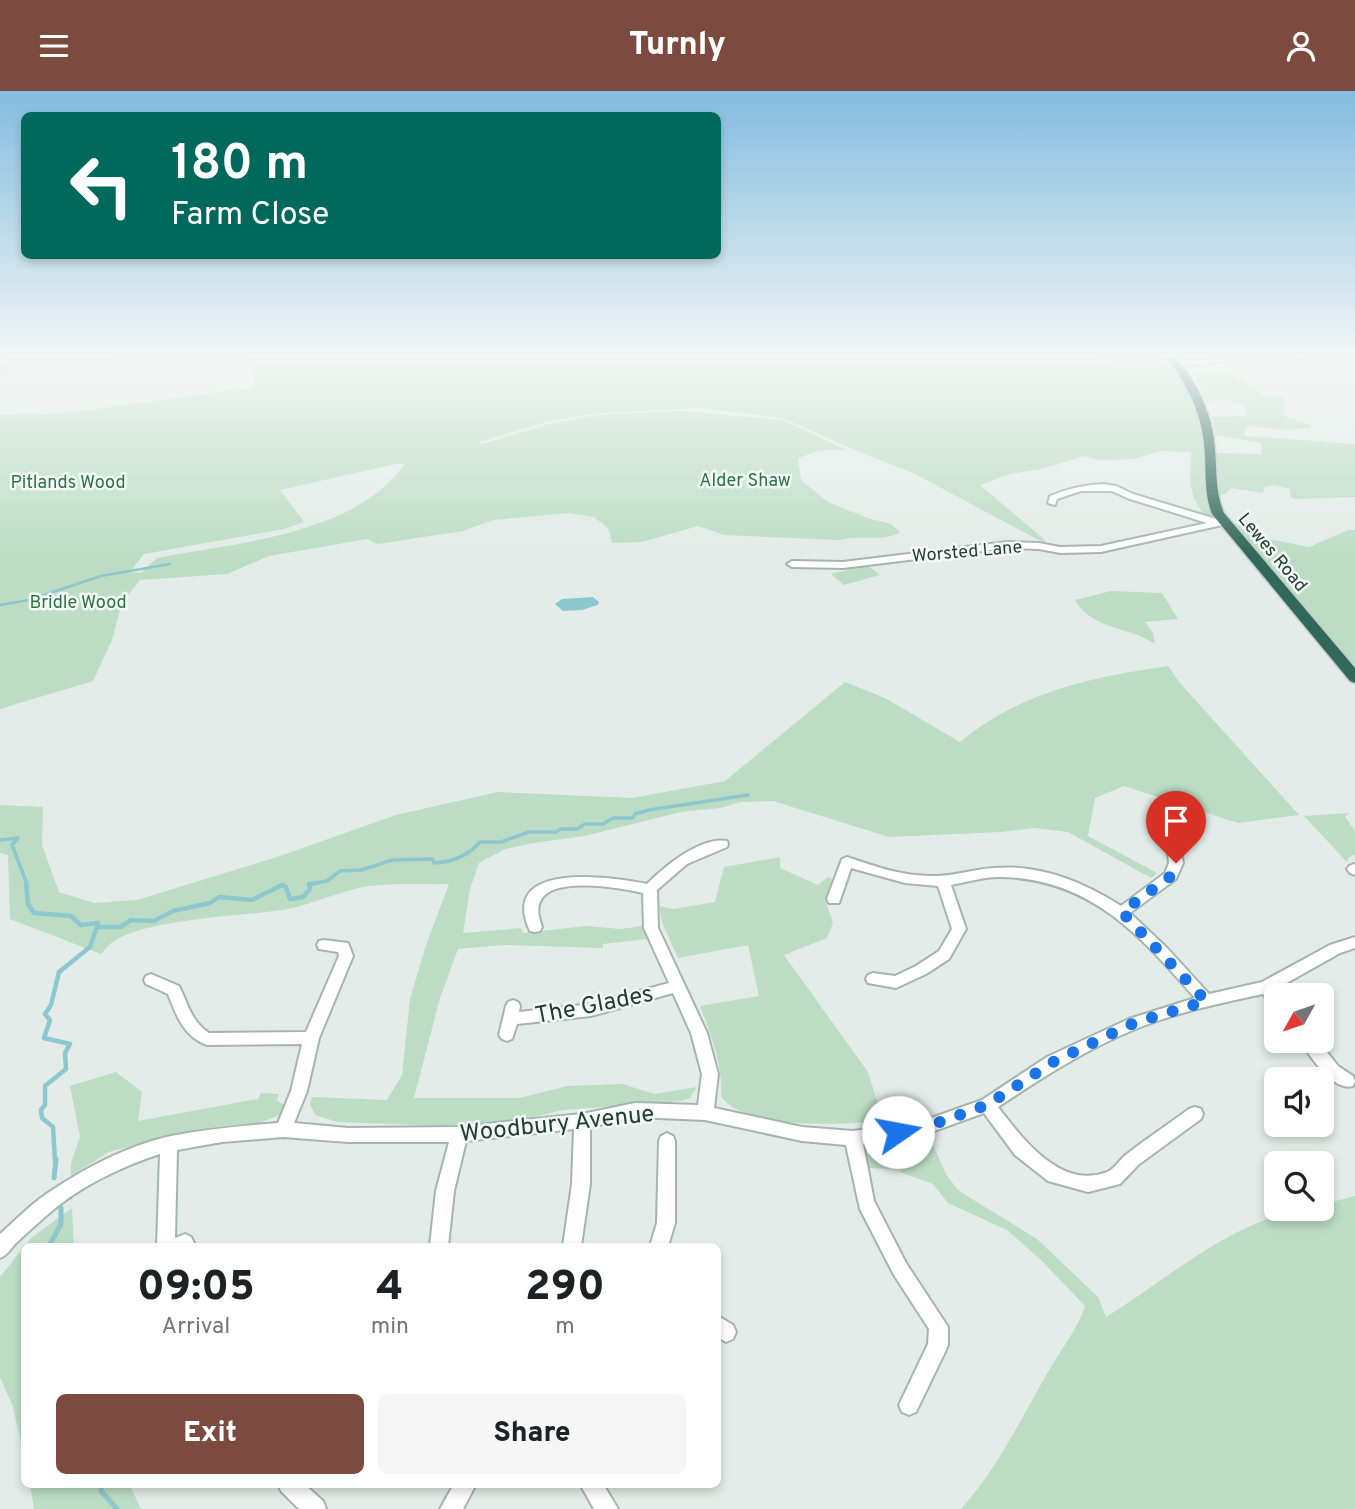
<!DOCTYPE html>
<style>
body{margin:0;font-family:Overpass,sans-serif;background:#f6f6f6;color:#202124;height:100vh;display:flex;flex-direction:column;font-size:26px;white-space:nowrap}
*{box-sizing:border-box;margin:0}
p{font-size:23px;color:#757577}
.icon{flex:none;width:38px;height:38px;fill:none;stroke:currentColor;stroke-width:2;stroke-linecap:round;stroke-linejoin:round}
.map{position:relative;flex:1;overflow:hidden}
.drawer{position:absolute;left:21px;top:1152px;width:700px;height:245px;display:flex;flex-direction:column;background:#fff;border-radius:10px;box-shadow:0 4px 10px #0003}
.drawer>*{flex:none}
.hud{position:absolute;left:21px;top:21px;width:700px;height:147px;border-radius:10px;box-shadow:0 4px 10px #0003;background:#00695c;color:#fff;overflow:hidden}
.needle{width:46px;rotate:230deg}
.buttons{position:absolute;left:1264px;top:892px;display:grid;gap:14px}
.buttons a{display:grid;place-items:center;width:70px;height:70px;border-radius:10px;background:#fff;box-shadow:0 4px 10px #0003;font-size:35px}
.pin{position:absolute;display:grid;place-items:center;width:60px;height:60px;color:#fff;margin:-72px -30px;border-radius:50% 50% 50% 0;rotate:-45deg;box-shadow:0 0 7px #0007}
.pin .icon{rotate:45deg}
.me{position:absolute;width:77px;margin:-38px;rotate:78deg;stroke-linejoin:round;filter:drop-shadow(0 0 5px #0008)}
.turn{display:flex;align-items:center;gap:24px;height:147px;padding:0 35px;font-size:32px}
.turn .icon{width:91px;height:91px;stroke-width:2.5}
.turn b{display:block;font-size:49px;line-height:60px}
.eta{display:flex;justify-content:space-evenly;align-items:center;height:119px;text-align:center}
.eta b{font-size:42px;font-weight:800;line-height:49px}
.action{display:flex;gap:14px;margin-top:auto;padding:14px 35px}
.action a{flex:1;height:80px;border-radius:10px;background:#7c4a3f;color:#fff;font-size:28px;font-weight:800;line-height:80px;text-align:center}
.action a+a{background:#f6f6f6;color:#202124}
header{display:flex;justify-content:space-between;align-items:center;height:91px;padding:0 35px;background:#7c4a3f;color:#fff;font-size:32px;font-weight:800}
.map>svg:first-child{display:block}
</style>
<header><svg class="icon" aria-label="menu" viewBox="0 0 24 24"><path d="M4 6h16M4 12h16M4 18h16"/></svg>Turnly<svg class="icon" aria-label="person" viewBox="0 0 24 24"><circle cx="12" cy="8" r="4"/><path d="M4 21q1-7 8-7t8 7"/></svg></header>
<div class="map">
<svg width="1355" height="1418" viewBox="0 0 1355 1418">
<rect width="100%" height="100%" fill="#e3ece8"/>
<path fill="#bcddc4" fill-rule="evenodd" d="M13,265h111c-35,12 -69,11 -105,5l-19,19v-15z
M248,265h851l2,7 16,5 44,-2 -5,-10h8c17,22 36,50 39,79 2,29 -2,53 10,81h-9c-18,-31 -13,-30 -13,-64l-30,-1 -27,8 -36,1 -14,-4 -42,13 -32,5 -30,11 66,56 -2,2 -131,-70 -63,-25 -60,-27 -15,-4 -76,-9 -100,5 -50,8 -70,21 3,2 71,-21 46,-8 84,-4 90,8 14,3 60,28c-19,-1 -33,0 -49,9l3,21 27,22 39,16 24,6 9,8c-16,11 -41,2 -61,8l-115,-5 -26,-9 -56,16 -30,1 -4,-15 -6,-5 -9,-6 -24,-4 -76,7 -30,11 -85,13 -11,-5 -98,17 -42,18 -87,6 -18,22 -10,38 -19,41 -93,28v-294l66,-2 189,-26zM395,373h10c-52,72 -168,78 -248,94l-16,15 -11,-1 14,-18 140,-25 20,-7 -24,-32z
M1221,281l11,1c8,11 24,10 31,23l21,1v15l-5,2 32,11v3l-24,2 -35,-4 -6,2 -2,8 111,8v53l-60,2 -5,-2v-8l-15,-4 -11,2 -1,6 -32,-5 -5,6 -8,1 -3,-42 47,1 -1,-11 -45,-8 -4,-18 34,-1 -1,-10 -19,-7 -20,3 -13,-28z
M1229,430l40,18 40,8 39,-17h7v137z
M867,474l13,10 -36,10 -13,-11z
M1111,500l51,2 16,26 -33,3 8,11 2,11c-27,-18 -63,-14 -80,-44z
M1168,575l12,17 119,132 -61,8 -114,-37 -29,12 -7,38 69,37 -6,5 -83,-46 -34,-4 -33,4 -112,5 -116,-36 -32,1 -21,6 -39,4 -97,24 -50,7 -29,6 -26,14 -9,26 -7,44 58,-5 2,5 63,-7 35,3 21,-3 6,13 -45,5v4l-99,-3 -46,4 -18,49 -26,100h105l49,-12 55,-2 31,10 43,-7 -7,11 -10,3 -117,9 -38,9 -77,7 -110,-4 -23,-7 -5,-11 2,-7 75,3 15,-25 8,-76 16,-54 23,-61c-31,1 -61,-2 -91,4 -28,7 -55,20 -83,23 -40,5 -126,9 -159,29 -6,3 -11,9 -15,14l-91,-35 -2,-64 -8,-2v-48l43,2 -1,38 17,47 35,11 43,-3 140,-43 119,-42 102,-23 134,6 93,-17 120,-99 40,16 75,44c60,-50 132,-65 208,-76z
M1349,722l-4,4 10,14v23l-7,4 -1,4 -43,-46z
M780,766v11l38,17 10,-8 9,5 -12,17 8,24 -6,15 -43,17 84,117 10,32 13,16c-39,5 -148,11 -170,-24 2,-31 -10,-61 -21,-90l59,-10 -11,-51 -70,13 -15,-33 -4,-19 15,3 41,-7 9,-35z
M116,981l26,20 -4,29 120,-22 3,-6 18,1 -2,7 10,5 -7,9 -21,8 -37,3 -55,10 -58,16 -38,24v-13l9,-26 -10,-51z
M933,1054l14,31 12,15 78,48 61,58 8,20c64,-39 137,-108 215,-108v-4l34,-9v313h-394c38,-42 61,-93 90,-142 12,-21 26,-37 34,-61l-44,-46 -34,-30 -59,-27 -15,-19 -41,-15 -24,-1 -1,-13 5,-4z
M72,1117l2,38h-50v210l-11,-49 -13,-30v-100l31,-39z
M30,1393h99l12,25h-107z"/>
<path fill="#8dc8cf" d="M593,506l6,5 -1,3 -16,5 -19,1 -8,-7 7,-5z"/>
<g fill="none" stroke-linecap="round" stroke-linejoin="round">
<path stroke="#8dc8cf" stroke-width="2.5" d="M0,514l29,-5 72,-24 69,-12"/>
<path stroke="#8dc8cf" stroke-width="3.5" d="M0,749l18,-2 -6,7 15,39
M309,793l18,-3 13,-10 21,-1 32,-10 39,-1 2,4c18,-1 34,-7 46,-21h21l28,-10h27l5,-3h16l8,-5h18l10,-6h20l2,-4 14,-4 99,-15"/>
<path stroke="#8dc8cf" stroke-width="4.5" d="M26,792l2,21 6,9 37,3 10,9 17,-2 -8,24 -31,25 -8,33 -6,9 5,6 -6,18 26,6 -5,9 1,16 -21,17v19l-4,5 1,8 11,9 2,34
M97,836h23l11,-7 23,1 19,-10 37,-8 9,-6 33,3 30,-15 4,2 4,12 13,-2 7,-8 -1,-5 8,-1"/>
<path stroke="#8dc8cf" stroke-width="5" d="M54,1087l2,-19
M49,1155l12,-22v-16
M102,1393l-1,7 16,18"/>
<g stroke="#a6b4af" stroke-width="4">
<path id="minor" d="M1240,265h69l-18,5 -49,-1 -65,6 -3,-2 3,-2z
M1103,393l13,2 17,8 93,28 -4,3 -121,27 -41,1 -21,-4 -32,-1 -164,20 -51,-1 -5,-3 5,-3 51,1 164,-20 32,1 21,4 41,-1 106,-23 -80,-25 -15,-7h-31l-24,8 -2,6 -7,-2 2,-7c17,-7 34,-11 53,-12z
M1173,746l6,4 4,22 -7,16 -46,34 37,35 42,46 53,-12 68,-37 25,-8v11l-15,5 -64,36 5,7h-5v10l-5,-2 -8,-10c-42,9 -85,18 -125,34 -50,20 -95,49 -140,79 24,31 62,83 109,65 8,-3 13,-13 20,-18 20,-16 42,-30 62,-45l6,-2 6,2 2,5 -2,5 -63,46 -18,19 -32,8 -40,-11 -33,-26 -31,-42 -64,23 -57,8 11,57 32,62 42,64v18l-3,7 -29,60 -7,3 -7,-3 -3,-7 29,-61 1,-15 -35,-54 -34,-66 -14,-64 -44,-4 -97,-21 -70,-3 -45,10v57l-9,62h-18l9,-62 2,-55 -108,12 -12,50 -6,55h-18l6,-55 13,-49h-101l-65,-5 -61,5 -45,8 -2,88 10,-4 6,3 3,6 -1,3h-36l3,-92c-37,12 -77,31 -107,56 -13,11 -25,22 -37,33 -6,6 -8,12 -16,15v-24c15,-13 29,-28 45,-39 38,-26 81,-49 126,-59 35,-7 71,-10 107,-13l13,-32 11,-47 -95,1c-23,-8 -31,-30 -39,-51l-22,-10 -2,-4 2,-4 5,-2 28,12c9,18 12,35 30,47l97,-1 33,-76 -1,-4 -19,-3 -2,-4 2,-4 5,-1 24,3 5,13 -34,82 -12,53 -13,32 54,5 111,-1 123,-13 53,-11 63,2 4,-31 -11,-41 -18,-40 -82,23 -74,8 -5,15 -5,2 -5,-2 -3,-4 7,-29 2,-4 5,-2 5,2 2,4 -1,6 72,-8 78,-21 -25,-55 -1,-35c-22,-5 -89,-17 -102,7 -5,9 -2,18 1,27l-2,4 -5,1 -5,-1c-33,-71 82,-54 117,-47 17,-17 54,-48 80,-43l1,3 -1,3 -40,17 -30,26 1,38 49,105 11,41 -4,34 88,19 51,4 67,-9 62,-22 65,-43 82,-38 66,-21c-55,-63 -105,-120 -196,-121 -16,0 -32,5 -48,8l15,44 -17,30 -23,15 -30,14 -28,-5 -2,-4 2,-4 5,-2 22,3 21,-10 23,-15 13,-22 -14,-43 -33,-3 -54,-15 -12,35h-10l-2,-4 15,-40 5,-2c27,9 54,19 84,19 21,1 42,-7 63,-8 45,-4 90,14 127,38l44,-33 4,-10 -2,-22z
M1354,773l1,1v10l-5,-2 -3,-4 2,-3z
M1301,950h17l20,25 15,10 2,5 -2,5c-19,6 -44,-30 -52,-45z
M667,1042l6,3 2,5v82l-7,23h-18l7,-23 2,-82 2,-5z
M718,1225l15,9 3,7 -3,7 -7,3 -8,-5z
M278,1393h26l19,17 3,8h-27l-18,-18z
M454,1393h22l-13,25h-23z
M580,1393h23l15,25h-24z"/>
</g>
<g stroke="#c1c9c6" stroke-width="3">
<path id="highway" d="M1165,265h10c22,26 38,59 40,93 2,22 0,43 9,64l131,155v15l-5,-2 -138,-167c-9,-23 -5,-45 -8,-70 -3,-33 -18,-62 -39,-88z"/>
</g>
<use href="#minor" fill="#fff" fill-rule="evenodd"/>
<use href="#highway" fill="#30685a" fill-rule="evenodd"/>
</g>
<linearGradient id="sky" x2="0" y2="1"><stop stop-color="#83bcde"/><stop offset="0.57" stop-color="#f2f6f5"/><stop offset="1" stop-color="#f2f6f5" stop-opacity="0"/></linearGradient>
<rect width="1355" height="464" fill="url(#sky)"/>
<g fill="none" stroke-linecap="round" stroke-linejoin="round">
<path stroke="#1a73e8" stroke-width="12" stroke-dasharray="0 21.6" d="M898,1041l22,-3 67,-24 66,-43 81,-39 72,-22 -84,-89 49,-36 5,-13"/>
</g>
<g text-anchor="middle" stroke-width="5" stroke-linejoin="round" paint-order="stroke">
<g font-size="18" fill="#2e7346" stroke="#f3f9f6">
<text x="745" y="395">Alder Shaw</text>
<text x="68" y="397">Pitlands Wood</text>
<text x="78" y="517">Bridle Wood</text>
</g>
<g font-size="18" fill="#233d35" stroke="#f3f9f6">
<text transform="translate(967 460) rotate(-5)" y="6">Worsted Lane</text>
<text transform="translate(1273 461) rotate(50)" y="6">Lewes Road</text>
</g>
<g font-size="24" fill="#233d35" stroke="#f3f9f6">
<text transform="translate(594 913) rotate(-11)" y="8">The Glades</text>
<text transform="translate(557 1032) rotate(-6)" y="8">Woodbury Avenue</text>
</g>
</g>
</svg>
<div class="buttons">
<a><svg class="needle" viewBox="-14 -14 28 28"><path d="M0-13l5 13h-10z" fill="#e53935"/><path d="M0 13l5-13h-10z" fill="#757577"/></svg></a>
<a><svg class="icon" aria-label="sound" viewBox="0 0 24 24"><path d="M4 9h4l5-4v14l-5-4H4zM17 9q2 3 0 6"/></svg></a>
<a><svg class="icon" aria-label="search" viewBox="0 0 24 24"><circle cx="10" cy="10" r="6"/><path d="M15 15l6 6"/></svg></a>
</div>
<div class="pin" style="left:1176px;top:772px;background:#d93025"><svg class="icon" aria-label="arrive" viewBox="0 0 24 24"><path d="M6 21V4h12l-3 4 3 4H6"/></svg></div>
<svg class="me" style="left:898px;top:1041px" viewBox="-20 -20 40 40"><circle r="19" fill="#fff"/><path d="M0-13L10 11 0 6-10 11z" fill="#1a73e8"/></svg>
<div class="hud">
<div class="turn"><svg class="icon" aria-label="left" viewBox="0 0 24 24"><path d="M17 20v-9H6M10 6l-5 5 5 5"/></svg><div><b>180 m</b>Farm Close</div></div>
</div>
<section class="drawer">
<div class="eta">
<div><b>09:05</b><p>Arrival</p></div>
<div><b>4</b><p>min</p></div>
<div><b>290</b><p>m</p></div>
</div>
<div class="action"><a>Exit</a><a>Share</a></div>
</section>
</div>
